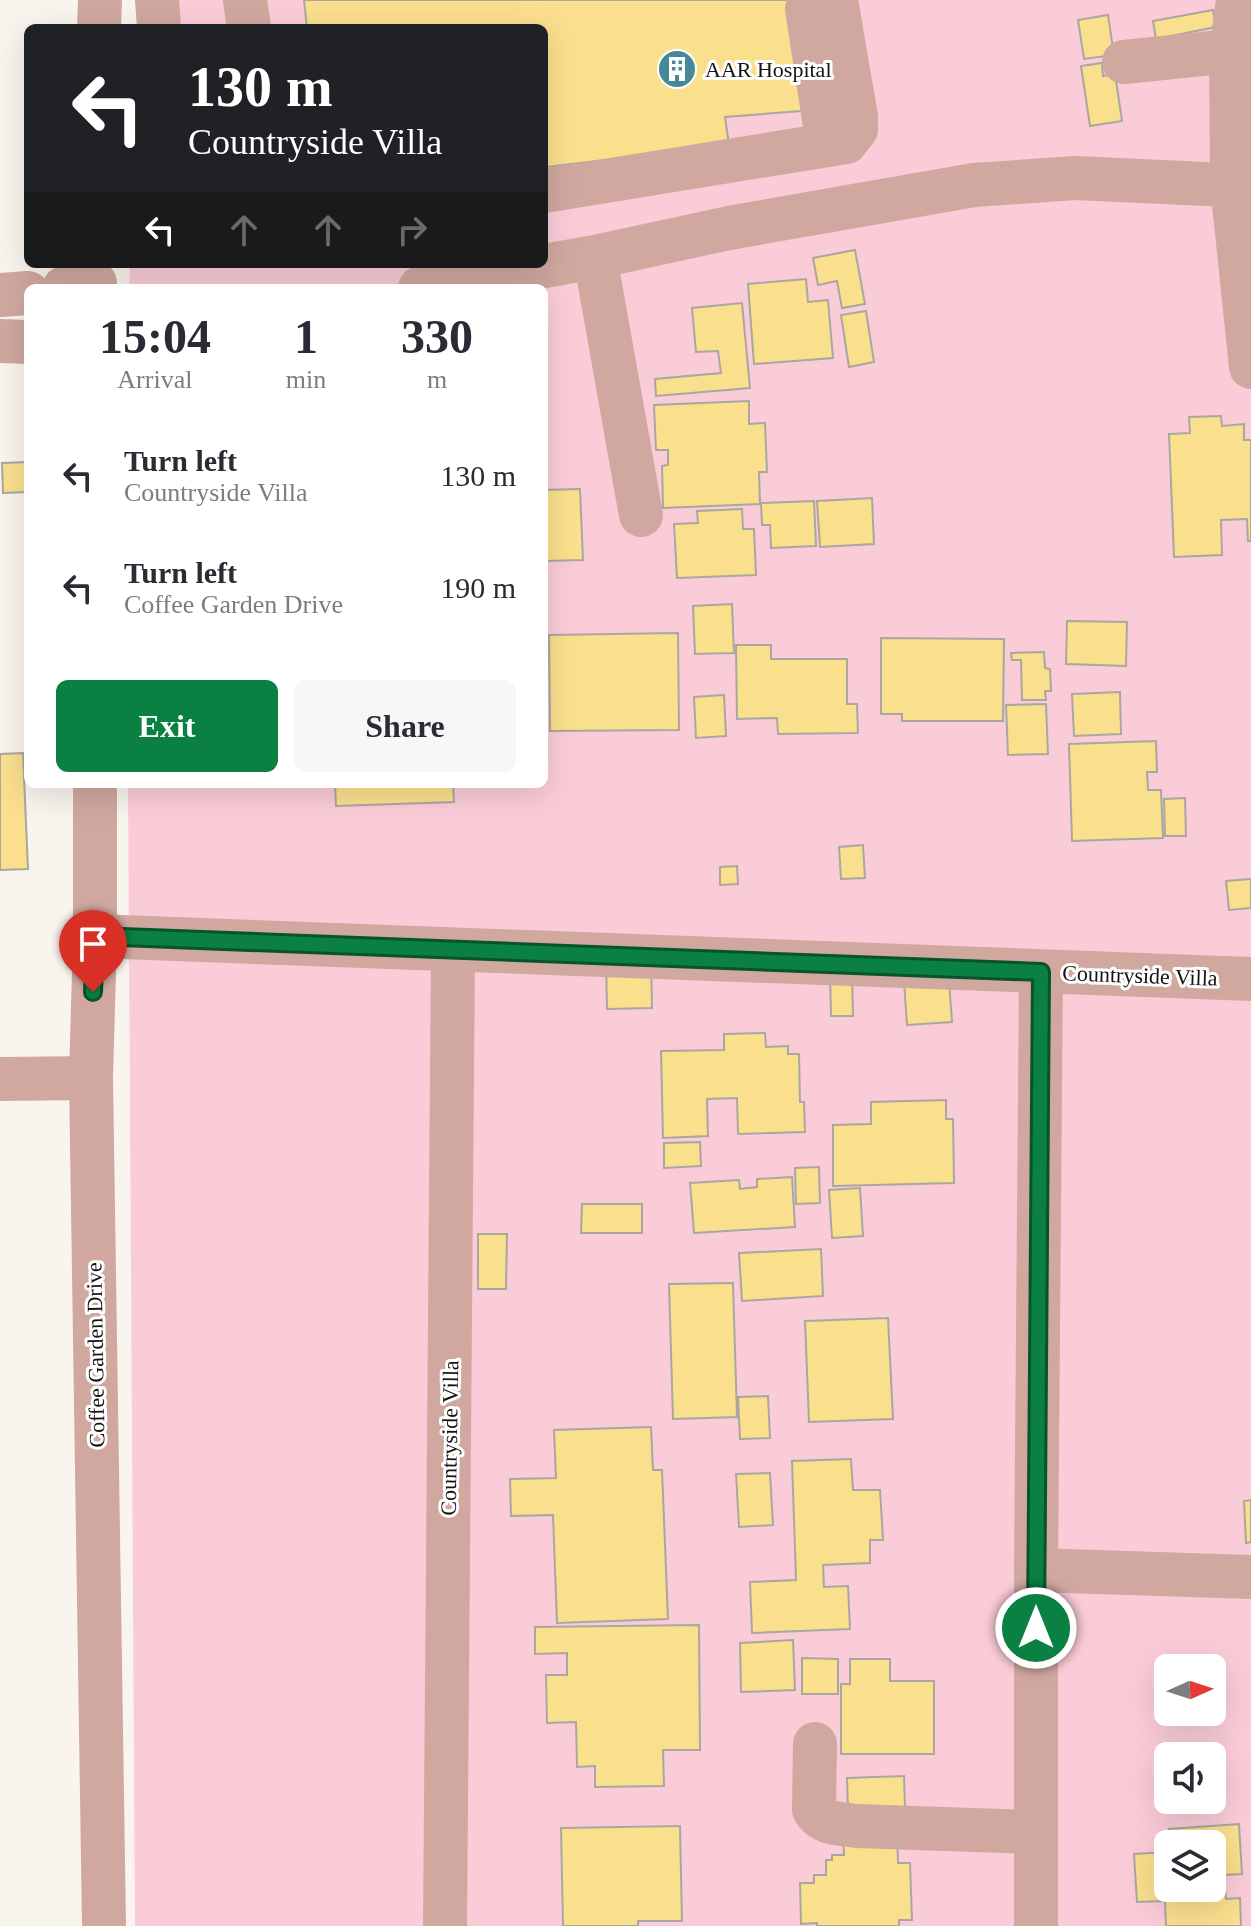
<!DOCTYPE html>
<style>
body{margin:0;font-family:"Times New Roman",serif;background:#f7f7f7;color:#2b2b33;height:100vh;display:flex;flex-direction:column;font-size:30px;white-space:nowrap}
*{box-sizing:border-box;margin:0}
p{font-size:26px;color:#7c7c81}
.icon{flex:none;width:44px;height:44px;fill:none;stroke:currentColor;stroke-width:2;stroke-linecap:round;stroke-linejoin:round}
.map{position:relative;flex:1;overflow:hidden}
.drawer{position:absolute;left:24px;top:284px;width:524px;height:504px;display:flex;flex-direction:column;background:#fff;border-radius:12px;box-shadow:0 8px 32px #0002}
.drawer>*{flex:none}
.banner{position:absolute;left:24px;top:24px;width:524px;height:244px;border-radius:12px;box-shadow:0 8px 32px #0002;background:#202124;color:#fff;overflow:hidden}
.needle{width:52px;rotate:87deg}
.buttons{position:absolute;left:1154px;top:1654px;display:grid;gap:16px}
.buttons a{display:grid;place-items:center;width:72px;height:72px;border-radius:12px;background:#fff;box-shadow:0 8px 32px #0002;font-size:40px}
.pin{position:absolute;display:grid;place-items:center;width:68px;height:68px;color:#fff;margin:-82px -34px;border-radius:50% 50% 50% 0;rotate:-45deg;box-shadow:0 0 8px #0007}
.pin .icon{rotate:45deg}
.me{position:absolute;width:88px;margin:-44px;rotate:0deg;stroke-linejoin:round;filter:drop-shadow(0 0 6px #0008)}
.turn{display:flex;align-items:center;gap:28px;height:168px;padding:0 32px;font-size:36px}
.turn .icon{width:104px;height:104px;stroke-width:2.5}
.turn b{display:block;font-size:56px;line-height:68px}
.lanes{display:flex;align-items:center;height:76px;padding:0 32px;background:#0003;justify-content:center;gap:40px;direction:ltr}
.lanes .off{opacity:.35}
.eta{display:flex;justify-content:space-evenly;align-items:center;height:136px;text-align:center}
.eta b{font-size:48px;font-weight:600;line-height:56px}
.cta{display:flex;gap:16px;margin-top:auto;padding:16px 32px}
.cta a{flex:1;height:92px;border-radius:12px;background:#0b8043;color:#fff;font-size:32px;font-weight:600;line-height:92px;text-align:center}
.cta a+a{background:#f7f7f7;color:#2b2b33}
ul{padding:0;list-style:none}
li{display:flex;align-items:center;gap:24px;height:112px;padding:0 32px}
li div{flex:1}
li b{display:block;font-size:30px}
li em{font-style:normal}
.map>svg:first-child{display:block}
</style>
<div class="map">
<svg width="1251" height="1926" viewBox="0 0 1251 1926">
<rect width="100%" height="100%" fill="#faf4ef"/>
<path fill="#faccd8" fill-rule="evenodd" d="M139,0h1112v1926h-1116l-7,-1142h416v-496h-415l1,-24h414v-236h-406zM1168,1668h44v44h-44zM1168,1756h44v44h-44zM1168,1844h44v44h-44z"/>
<path fill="#fadf8d" stroke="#a9a7a0" stroke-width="2" d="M304,0h497l13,110 -89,7 4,28 -182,22 -3,-25v-114h-237z
M1213,10l3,17 -60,12 -3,-18z
M1108,15l6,40 -30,4 -6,-39z
M1102,63l1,13 12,-2 7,47 -32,5 -9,-60z
M855,250l10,54 -23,4 -5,-27 -19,4 -5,-27z
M806,279l2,23 20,-2 5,58 -79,6 -6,-80z
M742,303l8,85 -94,8 -1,-17 66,-6 -3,-22 -22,1 -4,-44z
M866,311l8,51 -25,5 -8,-52z
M749,401v23l16,-1 2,49h-8l1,32 -97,4 -1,-42 6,-1v-15h-12l-2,-45z
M1221,416l1,10 22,-2v16h7v101h-3l-1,-22 -26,1 1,35 -48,2 -5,-123 21,-1 -1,-16z
M28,462v30l-25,1 -1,-30z
M580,489l3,71 -39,1v-71z
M872,498l2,46 -54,3 -3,-46z
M814,501l2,45 -45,2 -1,-23h-8l-1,-22z
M742,509l1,20h11l2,46 -79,3 -3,-54 24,-1 -1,-12z
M732,604l2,49 -39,1 -2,-48z
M1067,621l60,1 -1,44 -60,-2z
M678,633l1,97 -129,1 -1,-96z
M881,638l123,1 -1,82h-101v-7h-21z
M736,645h35v14h76v45h10l1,29 -80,1 -1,-16 -40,1z
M1044,652l1,16 5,1 1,22h-6l1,9h-24l-1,-40h-9l-1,-7z
M1120,692l1,42 -47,2 -2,-42z
M724,695l2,41 -30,2 -2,-41z
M1046,704l2,50 -40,1 -2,-50z
M1156,741l1,31h-10l1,18h13l2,48 -91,3 -3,-97z
M23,753l5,116 -28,1v-116z
M335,784h118l1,18 -118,4z
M1185,798l1,38h-21l-1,-37z
M863,845l2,33 -24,1 -2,-32z
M737,866l1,18 -18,1v-18z
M1251,879v29l-22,2 -3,-29z
M651,959l1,49 -45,1 -1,-49z
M852,970l1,46h-22l-1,-45z
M949,980l3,42 -45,3 -3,-43z
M765,1033l1,14 22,-1v8h11l1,48h4l1,30 -67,2 -1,-36 -30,1 1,37 -45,2 -2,-87 63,-1v-16z
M946,1100v19h7l1,64 -121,3v-61l38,-1v-22z
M700,1142l1,24 -37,2v-25z
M819,1167l1,36 -24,1 -1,-36z
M792,1177l3,50 -101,6 -4,-50 49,-3 1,9 17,-2v-8z
M860,1188l3,48 -31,2 -3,-48z
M582,1204h60v29h-61z
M478,1234h29l-1,55h-28z
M821,1249l2,47 -81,5 -3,-48z
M733,1283l4,134 -64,2 -4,-135z
M888,1318l5,101 -84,3 -4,-101z
M768,1396l2,42 -30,1 -2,-42z
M651,1427l2,43h9l6,149 -111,4 -4,-108 -42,1 -1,-37 46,-1 -2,-48z
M851,1459l2,31h27l3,50h-13v23l-47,2 1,22 24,-1 2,43 -98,4 -2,-51 46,-2 -4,-119z
M770,1473l3,52 -34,2 -3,-53z
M1251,1500v42l-5,1 -2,-42z
M699,1625l1,125h-37l1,36 -69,1v-21l-18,1 -1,-45 -29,1 -1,-48h21v-22l-32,1v-27z
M793,1640l2,50 -54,2 -1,-49z
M802,1658l36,1v35h-36z
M850,1659h40v22h44v73h-93v-70h9z
M904,1776l1,32 -57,2 -1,-32z
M1239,1824l3,50 -18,1 2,24 14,-1 1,28h-75l-1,-25 -28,1 -3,-48 34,-2v36h44v-44h-42l-1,-15z
M680,1826l2,95h-44v5h-75l-2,-98z
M897,1832l1,31h12l2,57h-13v6h-82v-3l-16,1 -1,-41h14v-8h12v-15h6v-5h12l-1,-21z"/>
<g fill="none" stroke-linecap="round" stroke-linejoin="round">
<path stroke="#d0a8a0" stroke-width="44" d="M157,0l2,28
M245,0l4,28
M1238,0l-7,51 1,134 19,182
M807,9l21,136
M99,28l1,-28
M1124,62l107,-11
M544,191l302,-49 10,-13v-12l-20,-117
M595,257l46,258
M64,288l31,-5
M420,288l175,-31 134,-29 245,-43 101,-7 176,8
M0,295l28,-2
M0,341l28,1
M95,784v152l-4,142 13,848
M95,936l1156,43
M0,1079l91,-1
M1036,1570l215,7
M815,1744l-1,66c9,15 26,13 42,16l180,6
M445,1926l8,-976
M1036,1926v-356l5,-598"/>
</g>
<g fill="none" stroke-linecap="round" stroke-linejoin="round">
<g stroke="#07532c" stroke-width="20">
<path id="route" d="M93,992l2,-56 946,36 -5,656"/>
</g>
<use href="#route" stroke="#0b8043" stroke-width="14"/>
</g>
<defs>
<g id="building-disc" transform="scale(2)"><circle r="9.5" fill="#458898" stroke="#fff"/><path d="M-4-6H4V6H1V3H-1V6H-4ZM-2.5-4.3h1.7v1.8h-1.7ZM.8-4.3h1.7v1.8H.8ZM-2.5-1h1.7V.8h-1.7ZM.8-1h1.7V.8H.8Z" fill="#fff"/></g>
</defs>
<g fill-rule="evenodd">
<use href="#building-disc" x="677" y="69"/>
</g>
<g text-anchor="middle" stroke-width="6" stroke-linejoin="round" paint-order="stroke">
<g font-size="22" fill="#151311" stroke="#fff" text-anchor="start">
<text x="705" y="77">AAR Hospital</text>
</g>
<g font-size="22" fill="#151311" stroke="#fff">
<text transform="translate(1140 975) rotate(2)" y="8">Countryside Villa</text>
<text transform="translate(95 1355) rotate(-91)" y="8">Coffee Garden Drive</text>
<text transform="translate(449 1438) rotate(-89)" y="8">Countryside Villa</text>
</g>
</g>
</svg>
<div class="buttons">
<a><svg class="needle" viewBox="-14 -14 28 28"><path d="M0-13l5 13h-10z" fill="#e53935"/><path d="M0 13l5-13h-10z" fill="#7c7c81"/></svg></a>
<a><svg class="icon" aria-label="sound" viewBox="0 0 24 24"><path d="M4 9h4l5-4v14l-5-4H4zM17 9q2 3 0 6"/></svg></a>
<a><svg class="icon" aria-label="layers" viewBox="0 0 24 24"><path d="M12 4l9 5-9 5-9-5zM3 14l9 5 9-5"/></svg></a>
</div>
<div class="pin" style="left:93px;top:992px;background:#d93025"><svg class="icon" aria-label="arrive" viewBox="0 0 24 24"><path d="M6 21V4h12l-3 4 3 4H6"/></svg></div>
<svg class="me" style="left:1036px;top:1628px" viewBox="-20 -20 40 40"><circle r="17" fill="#0b8043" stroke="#fff" stroke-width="3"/><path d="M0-11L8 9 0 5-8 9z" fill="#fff"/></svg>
<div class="banner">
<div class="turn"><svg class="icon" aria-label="left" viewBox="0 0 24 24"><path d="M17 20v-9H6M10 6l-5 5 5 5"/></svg><div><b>130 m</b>Countryside Villa</div></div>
<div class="lanes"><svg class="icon" aria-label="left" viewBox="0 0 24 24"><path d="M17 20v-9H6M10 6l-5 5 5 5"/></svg><svg class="icon off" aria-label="ahead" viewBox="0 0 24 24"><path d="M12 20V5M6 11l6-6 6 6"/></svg><svg class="icon off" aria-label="ahead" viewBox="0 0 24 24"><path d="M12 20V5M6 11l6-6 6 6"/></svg><svg class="icon off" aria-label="right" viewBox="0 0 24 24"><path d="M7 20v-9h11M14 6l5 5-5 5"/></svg></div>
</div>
<section class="drawer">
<div class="eta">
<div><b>15:04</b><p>Arrival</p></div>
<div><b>1</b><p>min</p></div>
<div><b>330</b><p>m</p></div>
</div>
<ul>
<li><svg class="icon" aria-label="left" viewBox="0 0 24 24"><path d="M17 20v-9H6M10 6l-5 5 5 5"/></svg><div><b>Turn left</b><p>Countryside Villa</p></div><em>130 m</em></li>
<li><svg class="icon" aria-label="left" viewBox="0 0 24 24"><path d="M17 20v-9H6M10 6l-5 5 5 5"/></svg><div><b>Turn left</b><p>Coffee Garden Drive</p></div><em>190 m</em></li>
</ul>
<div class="cta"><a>Exit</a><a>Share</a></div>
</section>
</div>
